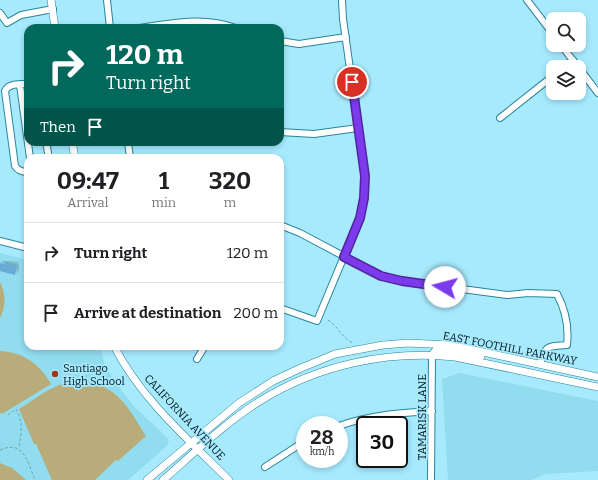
<!DOCTYPE html>
<style>
body{margin:0;font-family:Bitter,serif;background:#f2f2f2;color:#202124;height:100vh;display:flex;flex-direction:column;font-size:15px;white-space:nowrap}
*{box-sizing:border-box;margin:0}
p{font-size:13px;color:#757577}
.icon{flex:none;width:22px;height:22px;fill:none;stroke:currentColor;stroke-width:2;stroke-linecap:round;stroke-linejoin:round}
.map{position:relative;flex:1;overflow:hidden}
.drawer{position:absolute;left:24px;top:154px;width:260px;height:196px;display:flex;flex-direction:column;background:#fff;border-radius:12px;box-shadow:0 2px 6px #0003}
.drawer>*{flex:none}
.banner{position:absolute;left:24px;top:24px;width:260px;height:122px;border-radius:12px;box-shadow:0 2px 6px #0003;background:#00695c;color:#fff;overflow:hidden}
.fabs{position:absolute;left:546px;top:12px;display:grid;gap:8px}
.fabs a{display:grid;place-items:center;width:40px;height:40px;border-radius:8px;background:#fff;box-shadow:0 2px 6px #0003;font-size:20px}
.speed{position:absolute;left:296px;top:416px;display:flex;gap:8px;font-size:20px;font-weight:700;text-align:center}
.speed>*{display:grid;place-content:center;width:52px;height:52px;border-radius:50%;background:#fff;box-shadow:0 2px 6px #0003;line-height:1}
.speed small{font-size:10px;font-weight:400}
.speed .limit{border:2px solid #111;border-radius:6px;background:#fff;color:#111}
.pin{position:absolute;display:grid;place-items:center;width:34px;height:34px;color:#fff;margin:-17px;border:2px solid #fff;border-radius:50%;box-shadow:0 1px 4px #0007}
.me{position:absolute;width:44px;margin:-22px;rotate:278deg;stroke-linejoin:round;filter:drop-shadow(0 0 3px #0008)}
.turn{display:flex;align-items:center;gap:14px;height:84px;padding:0 16px;font-size:18px}
.turn .icon{width:52px;height:52px;stroke-width:2.5}
.turn b{display:block;font-size:28px;line-height:34px}
.then{display:flex;align-items:center;height:38px;padding:0 16px;background:#0003;gap:8px;font-size:15px}
.eta{display:flex;justify-content:space-evenly;align-items:center;height:68px;text-align:center}
.eta b{font-size:24px;font-weight:700;line-height:28px}
ul{padding:0;list-style:none}
li{display:flex;align-items:center;gap:12px;height:60px;padding:0 16px;border-top:1px solid #e0e0e0}
li div{flex:1}
li b{display:block;font-size:15px}
li em{font-style:normal}
.map>svg:first-child{display:block}
</style>
<div class="map">
<svg width="598" height="480" viewBox="0 0 598 480">
<defs>
<filter id="shadow"><feDropShadow dx="3" dy="-3" stdDeviation="2" flood-color="#0004"/></filter>
</defs>
<rect width="100%" height="100%" fill="#a7eafe"/>
<path fill="#92dcf0" d="M0,253l28,7v86h72l5,19 10,17 18,23 36,35 -2,6 -39,34h-128z
M459,373l139,28v70l-52,3 -15,6h-83l-6,-101z"/>
<path fill="#b8ad7a" d="M0,282c6,12 6,24 0,36z
M0,351c23,1 40,13 51,33l-49,30 -2,-1z
M79,380c38,4 49,27 67,56l-28,25 -2,-1 -21,20h-43l-16,-36h-2l-15,-35c19,-12 37,-27 60,-29z
M0,463l12,5 14,12h-26z"/>
<path fill="#69abd4" filter="url(#shadow)" d="M0,263l17,4 -2,8 -15,-4z"/>
<g fill="none" stroke-linecap="round" stroke-linejoin="round">
<g stroke="#28859b" stroke-width="8">
<path id="minor" d="M107,0l3,28
M527,0l26,34
M0,13l7,10 14,-8 32,-6
M139,28c33,-5 65,-12 97,0
M280,41l19,3 47,-7
M561,45l17,22
M564,67l9,-7
M579,68l19,25
M28,84c-8,0 -19,-1 -23,7l10,75c3,5 7,6 13,6
M20,85l10,73
M500,118l53,-42
M280,132l34,2 44,-6
M46,142l3,16
M128,142l2,16
M280,225l20,8 81,43 21,5 105,14 21,-2 29,1c8,15 12,33 10,51 -20,2 -21,-1 -27,19
M0,241l28,7
M280,308l37,13 43,-103 4,-20 1,-22 -22,-157 -1,-19
M197,359l8,-13
M339,426c30,-11 60,-13 93,-15
M265,467l40,-26
M431,480l1,-125"/>
</g>
<g stroke="#28859b" stroke-width="8">
<path id="major" d="M51,0l4,28
M72,142l3,16
M114,346c27,53 74,93 115,134
M432,355l3,-4c15,-2 31,2 46,5
M147,480l92,-77 34,-22 28,-13 34,-14 48,-9 25,-2 43,2 147,32
M163,480c30,-26 63,-58 97,-79 58,-36 127,-51 195,-44l143,30"/>
</g>
<path stroke="#70a4b4" stroke-width="1" stroke-dasharray="3 2" stroke-linecap="butt" d="M328,320c11,7 14,18 25,23
M8,415l8,-6c8,15 5,23 3,39
M0,450c24,-11 28,13 35,30"/>
<use href="#minor" stroke="#fff" stroke-width="6"/>
<use href="#major" stroke="#fff" stroke-width="7"/>
</g>
<g fill="none" stroke-linecap="round" stroke-linejoin="round">
<g stroke="#51269a" stroke-width="10">
<path id="route" d="M352,82l13,94 -1,22 -4,20 -16,39 37,19 21,5 43,6"/>
</g>
<use href="#route" stroke="#7c3aed" stroke-width="7"/>
</g>
<circle fill="#a03918" stroke="#a7eafe" stroke-width="1.5" cx="55" cy="374" r="4"/>
<g text-anchor="middle" stroke-width="3.5" stroke-linejoin="round" paint-order="stroke">
<g font-size="11" fill="#00161d" stroke="#a7eafe">
<text transform="translate(510 348) rotate(11)" y="4">EAST FOOTHILL PARKWAY</text>
<text transform="translate(185 417) rotate(47)" y="4">CALIFORNIA AVENUE</text>
<text transform="translate(422 417) rotate(-90)" y="4">TAMARISK LANE</text>
</g>
<g font-size="11" fill="#00161d" stroke="#a7eafe" text-anchor="start">
<text x="63" y="372">Santiago<tspan x="63" dy="13">High School</tspan></text>
</g>
</g>
</svg>
<div class="fabs">
<a><svg class="icon" aria-label="search" viewBox="0 0 24 24"><circle cx="10" cy="10" r="6"/><path d="M15 15l6 6"/></svg></a>
<a><svg class="icon" aria-label="layers" viewBox="0 0 24 24"><path d="M12 4l9 5-9 5-9-5zM3 14l9 5 9-5"/></svg></a>
</div>
<div class="speed"><div>28<small>km/h</small></div><div class="limit">30</div></div>
<div class="pin" style="left:352px;top:82px;background:#d93025"><svg class="icon" aria-label="arrive" viewBox="0 0 24 24"><path d="M6 21V4h12l-3 4 3 4H6"/></svg></div>
<svg class="me" style="left:445px;top:287px" viewBox="-20 -20 40 40"><circle r="19" fill="#fff"/><path d="M0-13L10 11 0 6-10 11z" fill="#7c3aed"/></svg>
<div class="banner">
<div class="turn"><svg class="icon" aria-label="right" viewBox="0 0 24 24"><path d="M7 20v-9h11M14 6l5 5-5 5"/></svg><div><b>120 m</b>Turn right</div></div>
<div class="then">Then<svg class="icon" aria-label="arrive" viewBox="0 0 24 24"><path d="M6 21V4h12l-3 4 3 4H6"/></svg></div>
</div>
<section class="drawer">
<div class="eta">
<div><b>09:47</b><p>Arrival</p></div>
<div><b>1</b><p>min</p></div>
<div><b>320</b><p>m</p></div>
</div>
<ul>
<li><svg class="icon" aria-label="right" viewBox="0 0 24 24"><path d="M7 20v-9h11M14 6l5 5-5 5"/></svg><div><b>Turn right</b></div><em>120 m</em></li>
<li><svg class="icon" aria-label="arrive" viewBox="0 0 24 24"><path d="M6 21V4h12l-3 4 3 4H6"/></svg><div><b>Arrive at destination</b></div><em>200 m</em></li>
</ul>
</section>
</div>
